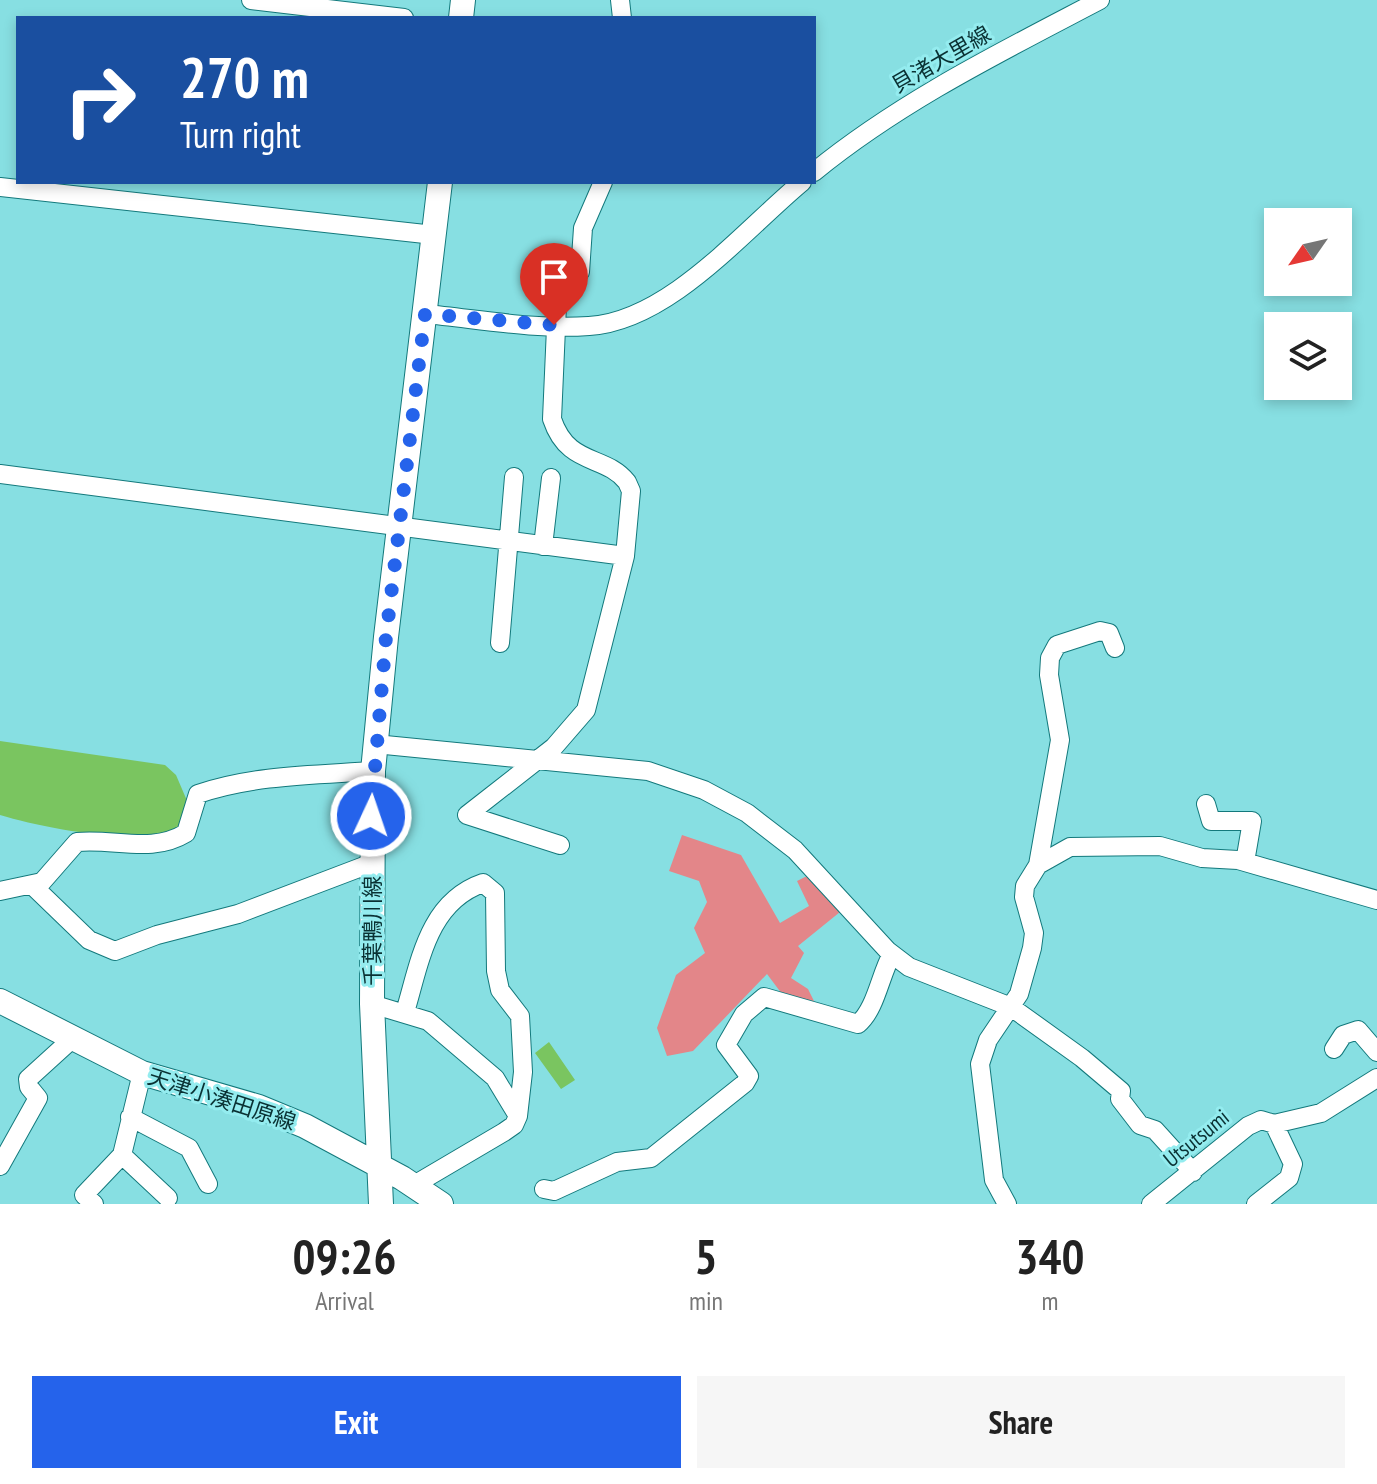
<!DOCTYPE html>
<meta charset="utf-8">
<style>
body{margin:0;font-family:"PT Sans Narrow","Noto Sans JP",sans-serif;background:#f6f6f6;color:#222;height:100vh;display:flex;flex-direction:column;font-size:30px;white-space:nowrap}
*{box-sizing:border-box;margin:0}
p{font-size:26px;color:#767676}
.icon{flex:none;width:44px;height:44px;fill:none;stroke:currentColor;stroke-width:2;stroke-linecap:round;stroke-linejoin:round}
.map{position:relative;height:1204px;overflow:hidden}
.side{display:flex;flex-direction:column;background:#fff;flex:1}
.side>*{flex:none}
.top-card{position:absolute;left:16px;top:16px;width:800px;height:168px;border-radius:0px;box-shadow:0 4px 12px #0003;background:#1a4fa0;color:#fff;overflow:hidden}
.needle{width:52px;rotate:236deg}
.fabs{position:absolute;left:1264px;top:208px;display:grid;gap:16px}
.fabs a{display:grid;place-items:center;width:88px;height:88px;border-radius:0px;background:#fff;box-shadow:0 4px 12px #0003;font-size:40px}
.pin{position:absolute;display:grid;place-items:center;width:68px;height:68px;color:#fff;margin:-82px -34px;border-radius:50% 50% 50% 0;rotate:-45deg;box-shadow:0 0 8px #0007}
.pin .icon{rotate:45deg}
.me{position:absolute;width:88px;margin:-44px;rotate:3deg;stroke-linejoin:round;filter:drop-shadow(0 0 6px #0008)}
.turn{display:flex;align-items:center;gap:28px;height:168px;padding:0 32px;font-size:36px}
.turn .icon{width:104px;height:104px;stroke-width:2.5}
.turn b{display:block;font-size:56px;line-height:68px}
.eta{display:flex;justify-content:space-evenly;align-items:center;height:136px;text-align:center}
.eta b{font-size:48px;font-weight:700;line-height:56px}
.primary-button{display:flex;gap:16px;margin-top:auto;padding:16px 32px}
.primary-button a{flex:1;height:92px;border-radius:0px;background:#2563eb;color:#fff;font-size:32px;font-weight:700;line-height:92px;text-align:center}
.primary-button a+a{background:#f6f6f6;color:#222}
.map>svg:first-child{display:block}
</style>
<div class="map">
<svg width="1377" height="1204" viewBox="0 0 1377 1204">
<rect width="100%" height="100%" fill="#87dfe2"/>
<path fill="#e38689" d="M682,835l59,20 39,68 29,-17 -12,-25 14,-7 29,38 -42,34 6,7 -13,25 17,11 6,12 -29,-3 -18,-24 -74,77 -26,5 -10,-28 19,-53 29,-22 -11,-25 13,-26 -8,-21 -30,-10z"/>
<path fill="#7ac560" d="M0,741l165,24 11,10 12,28 -10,28c-41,15 -135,-3 -178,-16z
M549,1042l26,38 -14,9 -26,-36z"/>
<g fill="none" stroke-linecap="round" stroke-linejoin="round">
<g stroke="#13797c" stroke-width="20">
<path id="minor" d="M251,0l153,18
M620,0l2,18
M814,172c87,-71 187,-120 286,-172
M0,187l434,48
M425,314c53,5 110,16 164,12 80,-5 154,-95 213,-144
M0,474l625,82
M543,546l8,-68
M500,643l14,-166
M375,744l273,27 56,19 43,23 48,37 93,101 21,16 102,40 71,51 39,33 -1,8 20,26 15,5 38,42
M1206,804l5,17h41l-7,41
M467,815l87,-68 32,-37 39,-154 6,-65 -4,-9c-22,-28 -59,-15 -75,-63l5,-114 4,-15 19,-18 3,-44 20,-46
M467,815l93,30
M1038,865l32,-18 90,-1 42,12 36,2 139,40
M32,885l57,55 26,11 42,-16 81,-21 134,-51
M0,891l42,-9 35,-40c37,-4 75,12 109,-9l12,-39c55,-19 118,-19 175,-23
M372,1004l56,17 67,57 23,38
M405,1012c15,-50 23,-110 78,-129l12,10 1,78 4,19 20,26 3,56 -5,44 -4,9 -10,7 -90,53
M1334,1049l9,-14 15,-5 19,22
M130,1117l59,31 19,36
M122,1155l46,43
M0,1166l38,-68 -9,-11 -1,-8 44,-40
M544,1189l10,2 63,-29 34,-4 94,-75 4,-7 -23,-31 18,-31 20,-17 94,27c18,-15 22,-49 34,-70
M94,1204l-10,-9 38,-40 20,-82
M1007,1204l-13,-24 -14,-116 8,-24 31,-46 13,-46 2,-15 -10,-36 1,-11 13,-21 22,-125 -11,-65 1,-17 7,-13 43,-14 9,2 6,15
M1151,1204l97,-78 13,-6 13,4
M1256,1204l33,-26 4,-14 -19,-40 47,-11 56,-35"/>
</g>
<g stroke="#13797c" stroke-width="26">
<path id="major" d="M461,18l2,-18
M0,1001l142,72 117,34 46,19 97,52 39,26
M381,1204l-9,-200 1,-233 13,-134 54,-455"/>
</g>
<use href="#minor" stroke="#fff" stroke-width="18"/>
<use href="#major" stroke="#fff" stroke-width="24"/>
</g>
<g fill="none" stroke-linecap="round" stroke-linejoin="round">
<path stroke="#2563eb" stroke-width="14" stroke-dasharray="0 25.2" d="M371,816l15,-179 39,-323 129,11"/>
</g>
<g text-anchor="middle" stroke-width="6" stroke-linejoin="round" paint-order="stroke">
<g font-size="22" fill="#0a3133" stroke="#94ecef">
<text transform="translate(941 59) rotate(-30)" y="8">貝渚大里線</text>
<text transform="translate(372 931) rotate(-90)" y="8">千葉鴨川線</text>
<text transform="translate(222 1099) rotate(18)" y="8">天津小湊田原線</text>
<text transform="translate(1196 1138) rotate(-39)" y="8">Utsutsumi</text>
</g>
</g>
</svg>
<div class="fabs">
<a><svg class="needle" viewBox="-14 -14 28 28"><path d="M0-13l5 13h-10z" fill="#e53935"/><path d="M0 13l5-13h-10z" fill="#767676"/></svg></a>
<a><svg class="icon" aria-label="layers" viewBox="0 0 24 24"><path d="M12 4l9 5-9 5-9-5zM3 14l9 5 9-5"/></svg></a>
</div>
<div class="pin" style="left:554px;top:325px;background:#d93025"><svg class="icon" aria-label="arrive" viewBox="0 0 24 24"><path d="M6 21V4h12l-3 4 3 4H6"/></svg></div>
<svg class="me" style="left:371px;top:816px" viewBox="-20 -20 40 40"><circle r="17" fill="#2563eb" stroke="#fff" stroke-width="3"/><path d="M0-11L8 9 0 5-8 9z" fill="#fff"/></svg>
<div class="top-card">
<div class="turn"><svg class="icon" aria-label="right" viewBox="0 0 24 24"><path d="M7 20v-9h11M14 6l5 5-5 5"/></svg><div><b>270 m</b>Turn right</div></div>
</div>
</div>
<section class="side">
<div class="eta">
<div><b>09:26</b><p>Arrival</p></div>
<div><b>5</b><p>min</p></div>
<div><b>340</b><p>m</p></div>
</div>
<div class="primary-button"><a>Exit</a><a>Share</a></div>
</section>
